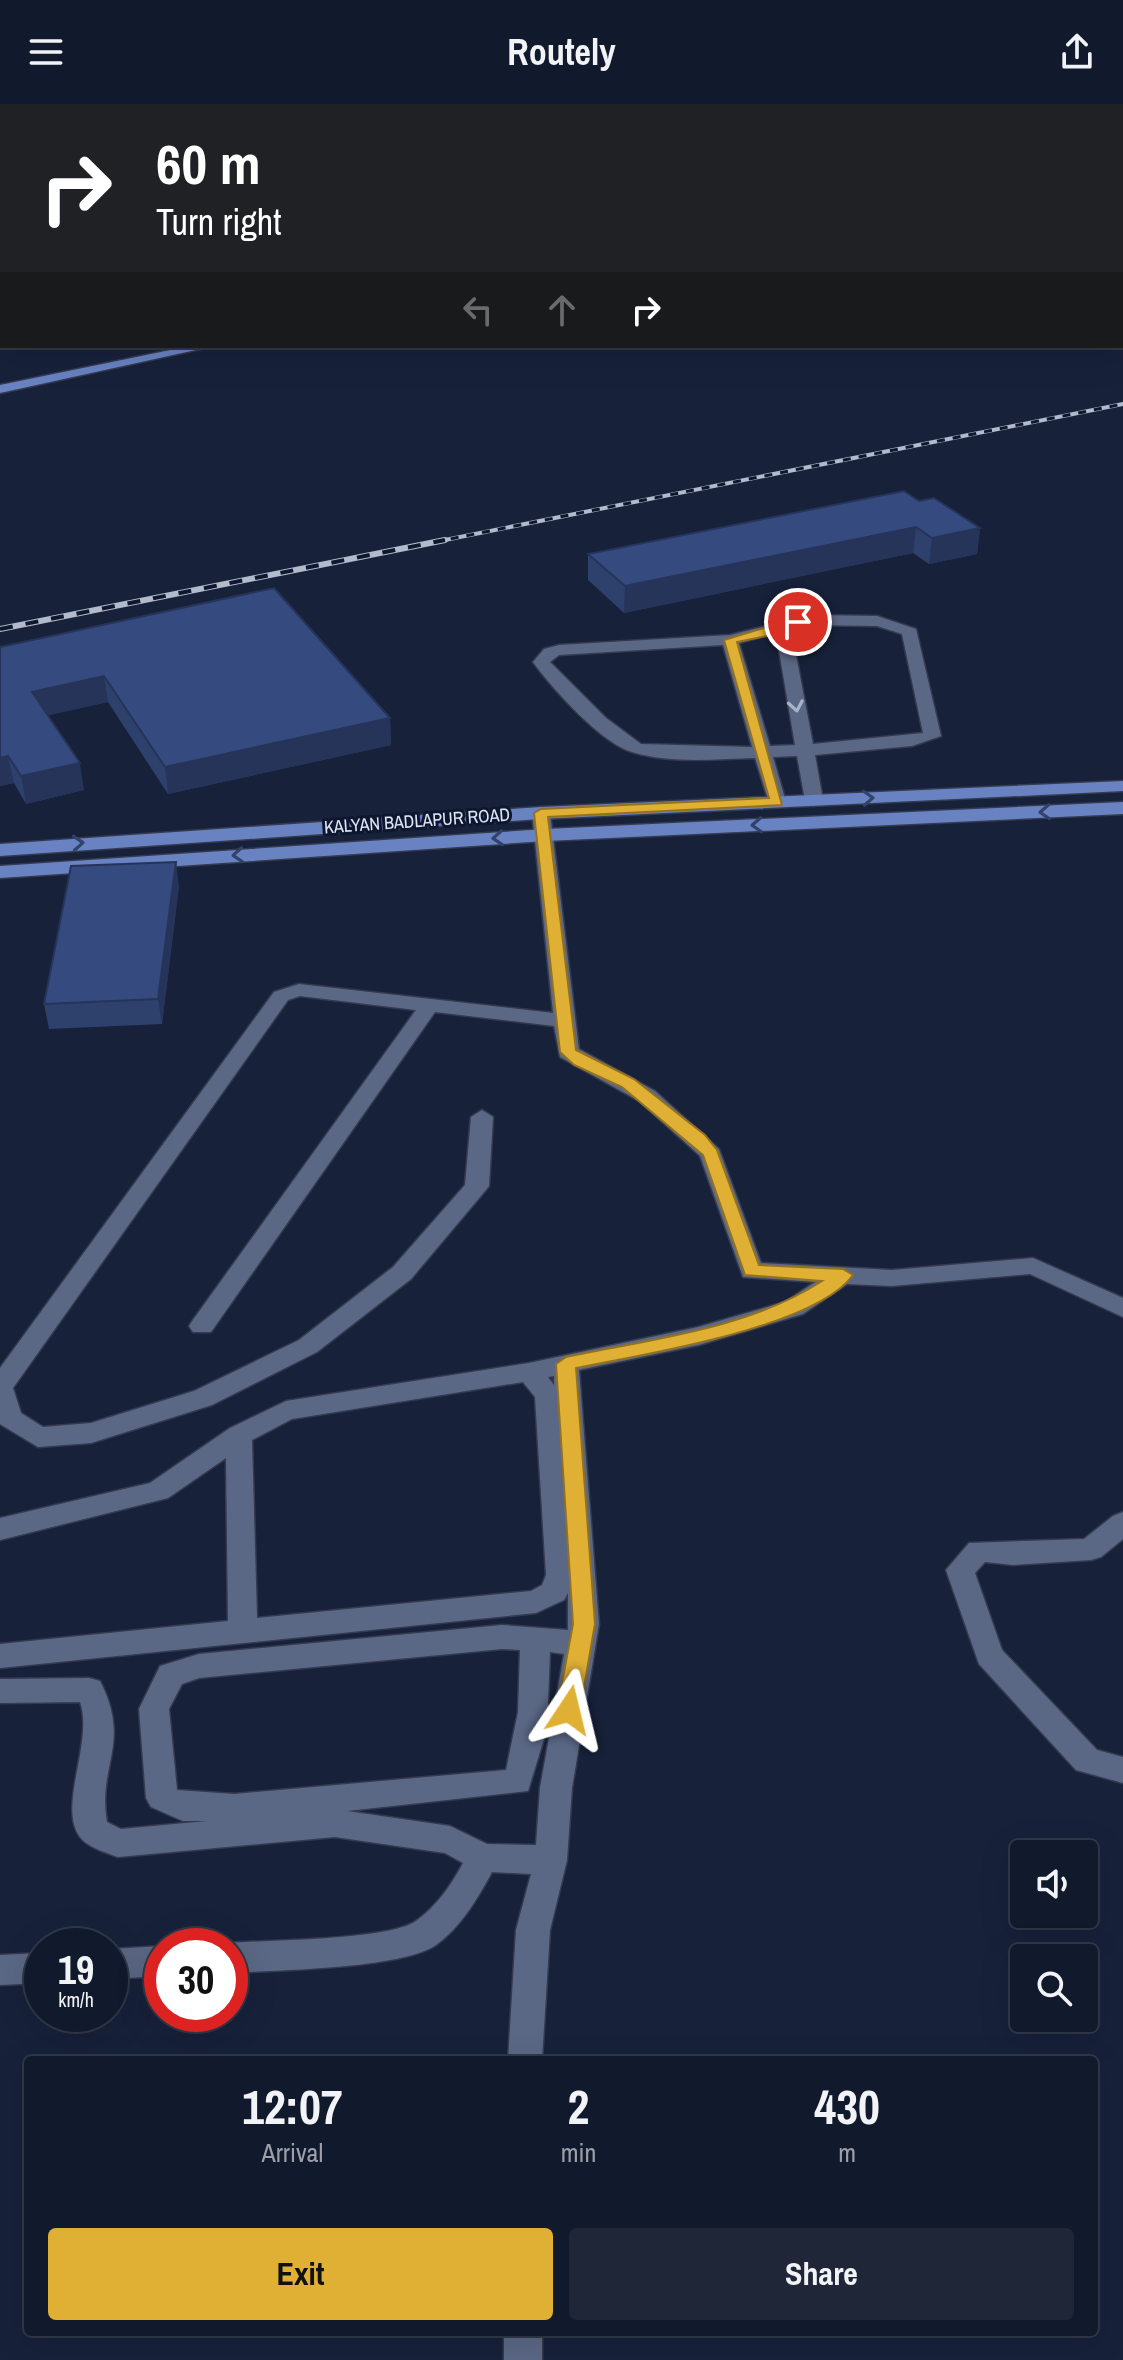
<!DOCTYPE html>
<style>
body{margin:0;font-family:"Archivo Narrow",sans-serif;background:#1e2638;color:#f1f3f6;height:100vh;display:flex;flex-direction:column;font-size:30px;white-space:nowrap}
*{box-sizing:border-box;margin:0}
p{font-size:26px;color:#9ca0a9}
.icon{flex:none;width:44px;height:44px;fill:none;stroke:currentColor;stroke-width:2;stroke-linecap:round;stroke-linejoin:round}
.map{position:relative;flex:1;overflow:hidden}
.side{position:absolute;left:24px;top:1952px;width:1074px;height:280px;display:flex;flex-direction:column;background:#11192c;border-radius:8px;box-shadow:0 8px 32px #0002,0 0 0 2px #303848}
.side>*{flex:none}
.guide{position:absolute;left:0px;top:0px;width:1124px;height:244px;box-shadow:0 8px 32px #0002,0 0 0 2px #303848;background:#202124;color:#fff;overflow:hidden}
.fabs{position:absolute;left:1010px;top:1736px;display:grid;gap:16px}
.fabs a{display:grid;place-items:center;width:88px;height:88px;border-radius:8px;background:#11192c;box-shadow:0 8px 32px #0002,0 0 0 2px #303848;font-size:40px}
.speed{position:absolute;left:24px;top:1824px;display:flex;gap:16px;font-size:40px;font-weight:700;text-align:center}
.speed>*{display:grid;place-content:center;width:104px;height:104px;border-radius:50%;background:#11192c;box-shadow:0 8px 32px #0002,0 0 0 2px #303848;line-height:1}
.speed small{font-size:20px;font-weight:400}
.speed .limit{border:12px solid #d22;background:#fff;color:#111}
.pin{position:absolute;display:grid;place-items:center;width:68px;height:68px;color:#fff;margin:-34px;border:4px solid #fff;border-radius:50%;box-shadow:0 2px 8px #0007}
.me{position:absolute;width:88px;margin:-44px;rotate:10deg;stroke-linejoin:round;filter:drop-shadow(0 0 6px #0008)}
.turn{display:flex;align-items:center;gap:28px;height:168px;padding:0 24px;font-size:36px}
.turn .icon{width:104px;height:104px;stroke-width:2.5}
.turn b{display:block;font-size:56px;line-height:68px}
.lanes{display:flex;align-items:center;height:76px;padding:0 24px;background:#0003;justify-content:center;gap:40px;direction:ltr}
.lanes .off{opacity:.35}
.eta{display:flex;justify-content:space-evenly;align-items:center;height:136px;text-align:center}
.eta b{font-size:48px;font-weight:800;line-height:56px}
.primary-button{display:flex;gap:16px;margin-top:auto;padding:16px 24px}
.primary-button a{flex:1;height:92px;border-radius:8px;background:#e0b034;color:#111;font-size:32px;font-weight:800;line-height:92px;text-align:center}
.primary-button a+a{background:#1e2638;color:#f1f3f6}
header{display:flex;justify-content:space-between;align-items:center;height:104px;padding:0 24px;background:#11192c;font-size:36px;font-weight:800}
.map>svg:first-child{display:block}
</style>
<header><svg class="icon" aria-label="menu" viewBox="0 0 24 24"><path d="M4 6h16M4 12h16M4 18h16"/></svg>Routely<svg class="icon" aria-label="share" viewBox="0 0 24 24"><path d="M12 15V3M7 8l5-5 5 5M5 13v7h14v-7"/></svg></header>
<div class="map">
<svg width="1123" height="2256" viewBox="0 0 1123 2256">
<rect width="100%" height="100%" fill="#17213a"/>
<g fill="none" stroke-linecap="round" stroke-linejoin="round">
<path fill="#8092bd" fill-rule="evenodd" d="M134,0h4v2h-4z
M0,9h2v2h-2z"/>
<g stroke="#343a4f" stroke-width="3">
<path id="service" d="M543,0h7l2,2h-7z
M1122,126h1v4h-1z
M1122,157h1v4h-1z"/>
</g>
<g stroke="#343a4f" stroke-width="3">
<path id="minor" d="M969,0h154v4l-152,-2z
M0,202l2,1v8l-2,-1z
M809,511l68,1 39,13 25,107 -29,10 -97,9 8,45 -9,6 -9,-6 -8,-44 -24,1 13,45 -2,4h-14l-15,-48c-38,1 -85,6 -123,-6 -31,-9 -80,-64 -99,-90l11,-13 15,-4 171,-10zM809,521l68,1 25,8 21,99 -110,11 -22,-115zM776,529l19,112 -25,1 -31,-103zM723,541l29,102 -111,-3 -35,-26 -56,-56 9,-7z
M541,703l9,6 29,236 76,42 64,58 42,114 131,7 141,-12 90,40v19l-93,-43 -138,12 -45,-2 -44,30 -104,31 -120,25 20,254 -27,164 -5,72 -17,70 -8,130h-34l8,-130 15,-56 -39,-2c-14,26 -31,55 -56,73 -35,24 -160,25 -206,28v-27h-9l9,-3c38,-3 159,-3 186,-22 20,-14 36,-37 47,-58l-18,-10 -110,-16 -217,20c-11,-4 -31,-10 -38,-20 -23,-30 14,-96 0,-135l-80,1v-24l89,-1 11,3c32,63 -3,84 7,141l14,7 86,-8h-24l-32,-14 -5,-9 -7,-89 21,-43 39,-12 303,-29 66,5v-37l-4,7 -28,13 -536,55v-24l228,-23 -2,-163 -58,40 -168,42v-22l150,-35 80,-55 56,-27 243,-38 169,-36 87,-25 30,-20 -72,-5 -43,-121 -61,-55 -79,-44 -6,-31 -119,-14 -224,320h-18l-4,-6 4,-6 223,-310 -116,-14 -12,4 -275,388 8,25 22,14 48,-4 103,-32 105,-51 94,-73 72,-82 6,-68 11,-7 11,7 -4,69 -4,5 -74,88 -94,73 -105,53 -121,38 -53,4 -38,-23v-56l274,-376 25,-8 254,29 -21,-200zM554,1272v9l-6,-8zM523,1278l12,15 11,178 -4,10 -11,6 -274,27 -5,-178 40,-21zM502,1545l18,1 -2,62 -12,58 -272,24 -57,-4 -8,-81 13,-25 17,-6zM550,1548l14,2 -24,134 -4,57 -49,-1 -37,-18 -103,-15 181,-20 19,-62z
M1123,1408v27l-22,18 -10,3 -78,5 -28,-3 -10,11 27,77 95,100 26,7v26l-47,-13 -97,-106 -33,-94 23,-27 115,-4 29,-23z
M163,1842l-1,30 -52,3v-30z
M42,1849v30l-42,2v-30z
M504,2228h38v28h-38z"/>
</g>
<g stroke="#343a4f" stroke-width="3">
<path id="primary" d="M1122,69h1v6h-1z
M190,242h24l-214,47v-8z
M1123,677v10l-582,28 -541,37v-12l541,-37z
M1123,698v12l-577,27 -546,37v-12l546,-37z"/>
</g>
<path stroke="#828a9f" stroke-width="2" stroke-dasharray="2 3" stroke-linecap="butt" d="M608,2l7,-2"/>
<use href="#service" fill="#5b6885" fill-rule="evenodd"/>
<use href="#minor" fill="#5b6885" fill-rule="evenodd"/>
<use href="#primary" fill="#6882c2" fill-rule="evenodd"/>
<g stroke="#b2bacc" stroke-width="4">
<path id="rail-far1" d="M435,438l688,-138"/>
</g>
<g stroke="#b2bacc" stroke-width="6">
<path id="rail" d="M0,525l445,-89"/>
</g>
<use href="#rail-far1" stroke="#0e172f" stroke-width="3" stroke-dasharray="8" stroke-linecap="butt"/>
<use href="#rail" stroke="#0e172f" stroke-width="4" stroke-dasharray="13" stroke-linecap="butt"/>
</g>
<path fill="#2e406c" d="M919,397l61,27 -3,26 -48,10 -16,-11 -289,60 -36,-33v-26z
M0,543l390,71 1,27 -223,49 -60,-92 -60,13 36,75 -58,14 -12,-21 -14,3z
M179,782l-17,138 -113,5 -5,-25z"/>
<path fill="#253458" d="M916,423l-3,26 -289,60 1,-27z
M980,424l-3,26 -48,10 3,-26z
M104,572l4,26 -71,16 -5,-26z
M390,614l1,27 -223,49 -3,-27z
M8,652l6,27 -14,3v-28z
M80,659l4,27 -58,14 -5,-28z
M176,758l3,24 -17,138 -4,-25z"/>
<path fill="#354a7e" stroke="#253458" stroke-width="2" d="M1038,0h58l1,2h-61z
M904,387l15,10 15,-3 46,30 -48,10 -16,-11 -291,59 -37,-32z
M274,484l116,130 -225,49 -61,-91 -72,16 48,71 -59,13 -13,-20 -8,2v-111z
M176,758l-18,137 -114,5 27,-138z"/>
<defs><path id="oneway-chevron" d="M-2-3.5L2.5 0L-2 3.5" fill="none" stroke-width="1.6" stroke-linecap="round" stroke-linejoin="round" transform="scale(2)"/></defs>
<use stroke="#aab4c9" href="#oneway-chevron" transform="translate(796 602) rotate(80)"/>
<g stroke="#32426a">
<use href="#oneway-chevron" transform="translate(868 694) rotate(-3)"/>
<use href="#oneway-chevron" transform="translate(1045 708) rotate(177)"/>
<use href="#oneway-chevron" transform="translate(757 721) rotate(177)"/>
<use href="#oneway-chevron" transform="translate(498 734) rotate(176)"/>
<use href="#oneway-chevron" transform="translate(78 739) rotate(-4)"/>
<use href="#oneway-chevron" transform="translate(238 751) rotate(176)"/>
</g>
<path fill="#e0b034" stroke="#927222" stroke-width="2" d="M794,515l10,3 -17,10 -50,10 45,163 -234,12 28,233 58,29 71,56 12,15 42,115 84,4 10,6c-38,53 -213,80 -277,93l19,256 -15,86 -3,6h-16l-4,-6 16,-86 -17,-260 10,-7c85,-18 182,-28 256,-76l-77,-6 -42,-120 -81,-68 -48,-22 -14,-13 -26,-239 7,-4 228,-11 -45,-158z"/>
<g text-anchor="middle" stroke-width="6" stroke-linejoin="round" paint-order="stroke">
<g font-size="18" fill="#dee6f6" stroke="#0e172f">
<text transform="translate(417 717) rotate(-4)" y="6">KALYAN BADLAPUR ROAD</text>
</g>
</g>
</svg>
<div class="fabs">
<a><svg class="icon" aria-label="sound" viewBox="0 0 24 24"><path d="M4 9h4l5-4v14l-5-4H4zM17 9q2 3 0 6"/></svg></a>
<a><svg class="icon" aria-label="search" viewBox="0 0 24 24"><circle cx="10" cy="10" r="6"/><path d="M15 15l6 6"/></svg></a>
</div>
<div class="speed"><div>19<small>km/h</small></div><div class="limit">30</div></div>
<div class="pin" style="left:798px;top:518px;background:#d93025"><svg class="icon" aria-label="arrive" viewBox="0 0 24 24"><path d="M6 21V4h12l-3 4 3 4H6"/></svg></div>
<svg class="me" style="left:569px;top:1606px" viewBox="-20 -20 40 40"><path d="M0-17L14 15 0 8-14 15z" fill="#e0b034" stroke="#fff" stroke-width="4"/></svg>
<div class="guide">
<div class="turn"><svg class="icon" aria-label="right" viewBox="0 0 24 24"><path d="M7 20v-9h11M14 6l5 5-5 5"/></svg><div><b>60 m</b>Turn right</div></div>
<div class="lanes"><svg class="icon off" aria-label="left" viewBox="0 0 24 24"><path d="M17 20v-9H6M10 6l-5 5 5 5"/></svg><svg class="icon off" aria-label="ahead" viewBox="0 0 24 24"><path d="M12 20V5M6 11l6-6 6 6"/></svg><svg class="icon" aria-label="right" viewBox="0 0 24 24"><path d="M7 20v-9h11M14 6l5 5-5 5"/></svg></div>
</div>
<section class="side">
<div class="eta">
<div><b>12:07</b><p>Arrival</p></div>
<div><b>2</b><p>min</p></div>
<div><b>430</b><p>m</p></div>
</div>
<div class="primary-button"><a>Exit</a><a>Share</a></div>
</section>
</div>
